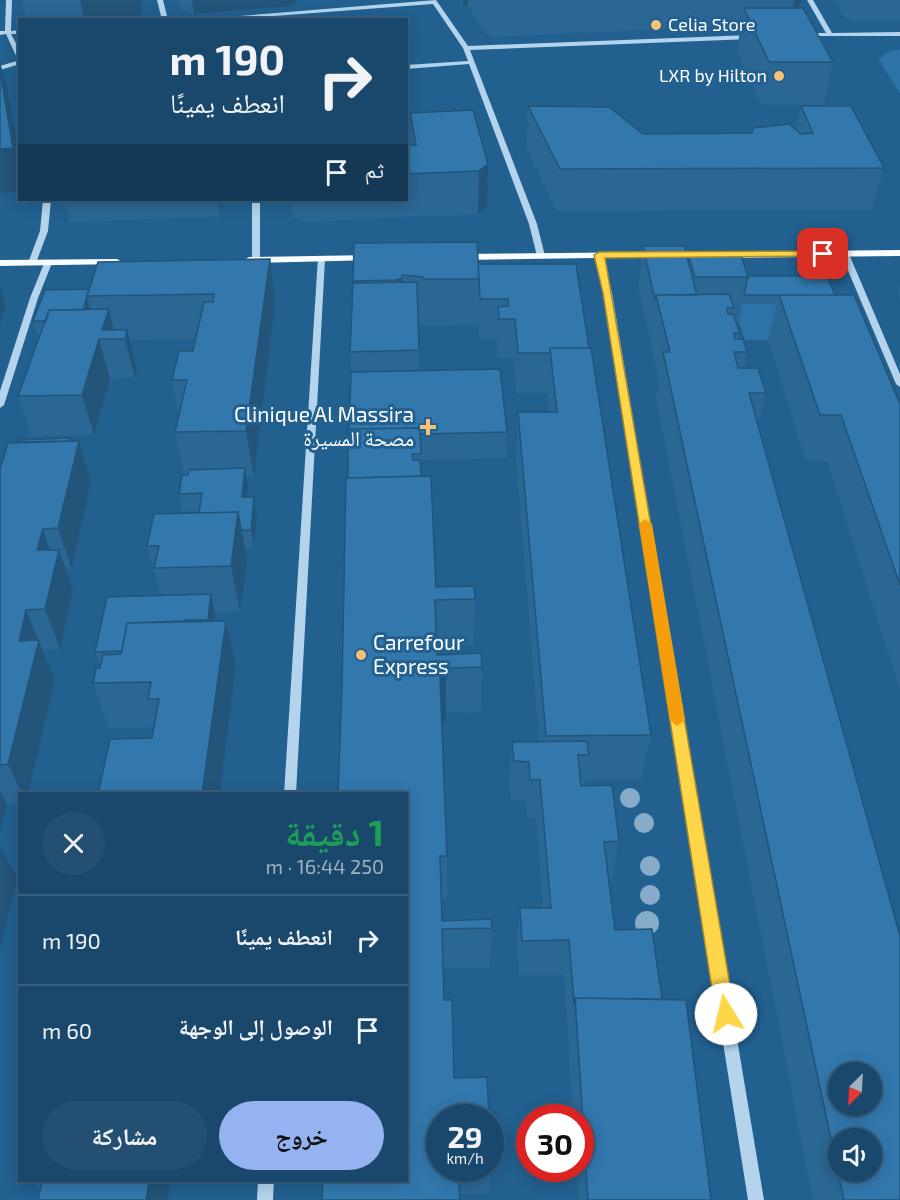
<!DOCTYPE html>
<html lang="ar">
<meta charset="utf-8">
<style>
body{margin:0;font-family:"Exo 2","Noto Naskh Arabic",sans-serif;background:#234f72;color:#f1f3f6;direction:rtl;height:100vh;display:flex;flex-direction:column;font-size:22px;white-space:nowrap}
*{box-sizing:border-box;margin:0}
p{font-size:20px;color:#9fb2c2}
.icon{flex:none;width:33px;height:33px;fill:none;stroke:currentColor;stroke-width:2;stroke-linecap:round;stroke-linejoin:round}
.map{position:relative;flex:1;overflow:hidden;direction:ltr}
.panel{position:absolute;left:18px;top:792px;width:390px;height:390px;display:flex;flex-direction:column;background:#1a486c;border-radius:0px;box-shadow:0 3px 15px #0003,0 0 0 2px #38607f;direction:rtl}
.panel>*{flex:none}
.top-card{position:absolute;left:18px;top:18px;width:390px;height:183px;border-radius:0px;box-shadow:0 3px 15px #0003,0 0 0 2px #38607f;direction:rtl;background:#1a486c;color:#f1f3f6;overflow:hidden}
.needle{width:39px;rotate:204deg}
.fabs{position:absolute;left:828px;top:1062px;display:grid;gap:12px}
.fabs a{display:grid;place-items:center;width:54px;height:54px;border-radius:50%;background:#1a486c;box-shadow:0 3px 15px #0003,0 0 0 2px #38607f;font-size:30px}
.speed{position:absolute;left:426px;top:1104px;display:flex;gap:12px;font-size:30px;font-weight:700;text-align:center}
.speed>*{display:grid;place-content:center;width:78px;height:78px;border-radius:50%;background:#1a486c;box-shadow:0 3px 15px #0003,0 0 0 2px #38607f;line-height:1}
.speed small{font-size:15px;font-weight:400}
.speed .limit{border:9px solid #d22;background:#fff;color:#111}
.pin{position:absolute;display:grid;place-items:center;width:51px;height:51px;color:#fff;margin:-26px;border-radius:12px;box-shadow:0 3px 9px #0006}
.me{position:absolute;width:66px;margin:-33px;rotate:351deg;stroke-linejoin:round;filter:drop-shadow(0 0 4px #0008)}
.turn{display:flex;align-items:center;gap:21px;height:126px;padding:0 24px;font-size:27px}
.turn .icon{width:78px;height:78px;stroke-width:2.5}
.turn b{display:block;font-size:42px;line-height:51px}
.then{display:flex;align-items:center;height:57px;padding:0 24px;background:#0003;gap:12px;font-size:22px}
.round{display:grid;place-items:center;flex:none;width:63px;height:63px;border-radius:32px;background:#234f72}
.head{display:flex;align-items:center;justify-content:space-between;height:102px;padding:0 24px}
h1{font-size:36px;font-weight:700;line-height:45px;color:#1e9e55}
.action{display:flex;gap:12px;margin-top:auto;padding:12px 24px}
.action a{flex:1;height:69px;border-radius:36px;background:#95b2f1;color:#111;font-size:24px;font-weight:700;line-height:69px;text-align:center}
.action a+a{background:#234f72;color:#f1f3f6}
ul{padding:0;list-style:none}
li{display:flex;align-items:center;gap:18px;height:90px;padding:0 24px;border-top:2px solid #38607f}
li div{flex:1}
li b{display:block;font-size:22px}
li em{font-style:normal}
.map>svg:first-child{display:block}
</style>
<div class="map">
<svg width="900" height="1200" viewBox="0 0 900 1200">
<rect width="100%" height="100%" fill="#226090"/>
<path fill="#2c73a8" d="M900,49v45l-21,-35 9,-7z
M783,303l65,36 -103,1 -12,-36z"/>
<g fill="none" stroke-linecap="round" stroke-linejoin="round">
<path fill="#b3d4ec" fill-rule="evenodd" d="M6,0h6l-1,31 9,-1v4h-9l9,17v9l-3,-2 -11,-24 -6,1v-4h5z
M157,0h6l5,20h-6z
M436,0l32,46 283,-11 3,2 -3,2 -281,11 67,174 8,32 -4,2 -4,-2 -8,-32 -60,-160 -63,5v-4l62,-4 -5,-13 -30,-44 -212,16h-31z
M807,0h6l19,33 68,-1v4h-97v-2l2,-1h21z
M20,60v4l-20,6v-4z
M43,200h8l-3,31 -12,32 -4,2 -4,-2 12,-32z
M252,200h8v60l-4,2 -4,-2z
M842,252l7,2 51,120v13l-4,-3 -55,-130z
M596,253l7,2 9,38 152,907h-16l-144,-907 -9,-38z
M318,257l7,2 -29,535h-12z
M45,261l7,2 -14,35 -34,107 -4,3v-17l30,-93z
M258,1180h16l-1,20h-16z"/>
<path fill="#f9fcff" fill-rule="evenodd" d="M900,250v6l-180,2 -5,-3 5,-3z
M660,252l4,1v4l-205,3 -5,-3 5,-3z
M372,255l4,1v4l-127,3 -5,-3 5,-3z
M117,259l5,3 -1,2 -121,2v-6z"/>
</g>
<g fill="#86acca">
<circle cx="630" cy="798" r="10"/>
<circle cx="644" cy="823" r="10"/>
<circle cx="650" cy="866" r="10"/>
<circle cx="650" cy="895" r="10"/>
<circle cx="647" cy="923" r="12"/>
</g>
<path fill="#2b6795" d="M22,0h118l2,13 -7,3 -43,4h-65z
M178,0h118l1,3 -8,3 -95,8 -12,-3z
M459,0h342l-1,8 33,54 -9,43h-63l-24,-57 4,-23 -247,12 -7,-2 -19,-29h-5z
M834,0h66v21h-46l-9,-3z
M528,106l115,28 109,-1 44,-3 5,-24 83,62 -12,42 -315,1 -31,-63z
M473,110l14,97 -9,7 -174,8 -11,-4 -2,-18h115v-55h5l-1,-32z
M64,200h155l1,17 -150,5z
M477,242l1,22h98l13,84h2l60,387 -10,45h-56l-1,6 28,-1 7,56 -7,38h-4l7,51 37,-1 10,70 24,1 25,200h-133l-2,-32h4v-50h-7l-9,-143h-45l-2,-31 3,-36h23l-7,-90h-9l-2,-18h-14l-2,-20 3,-38 27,-1 -23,-283 2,-46h31l-2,-19h-31l-2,-35h-17v-19h-18l-1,-14 -54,1v-2l-6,-1 1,48 81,-2 7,63 -1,26 -85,2 1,16h9l5,111 38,-1 1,13 -1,46 -38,1 1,9 44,-2 1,14 -1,45 -35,1v9l-4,1 5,133v42h-5v23l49,-2 1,9 -2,40 -47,1 1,31h8l2,78 33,-1 2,41h-49v50h50v-24l1,18 -2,32h-30l1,6h-138l1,-20h83v-386h-68l4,-108 4,-208h2v-49h1l2,-57 -1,-20 4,-109z
M643,246l44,9v-4l61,25 87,19 65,109v286l-73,-229h-21l-38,-121 9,-37 -35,1 -3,18h-3l4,11 -1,6 8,13 -3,16 22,25 -8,33 142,774h-87l-157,-802 3,-16 -21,-97z
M270,259l5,45 -21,173h-8l2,9 -1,11h7l3,18 -3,33h-9l2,11 -7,53 -25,1 -1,8h12l10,45 -84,72 2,-11 -45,1 -16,-45 7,-17 -5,-14 67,-56 -1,-4h-1l-13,-46 52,-33v-2l-16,1 -4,-18 5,-19 -9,-43 4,-17 -7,-35 21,-29 3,-12 -66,1 7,30 -2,8 -25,1 -16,56 -63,1 -13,-40 21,-57 -6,-18 56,-32z
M900,284v16l-3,-7z
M70,438l1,3h8l12,40 -19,88h-6l7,21 -13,59 -17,1 12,30 -27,114h-8v9l-13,1 -7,27v-362z
M33,1180h138l-3,20 -128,-10z"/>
<path fill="#235479" d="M80,0h60l2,13 -7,3 -51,4z
M192,0h104l1,3 -8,3 -95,8z
M463,0h5v6h-5z
M794,0h7l-4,18 -8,4z
M0,62l7,24 13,73v32l-20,2z
M488,164l-1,43 -9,7 1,-43z
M217,200h2l1,17z
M270,259l5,45 -21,173 -8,-46z
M402,275l2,50 -6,2 -2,-47z
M0,288l6,17 -6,18z
M87,298l5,17 -11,1z
M109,309l7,30 -14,-9z
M127,330l10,40 -2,8 -10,-39z
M99,339l11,40 -16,56 -12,-40z
M79,441l12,40 -19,88 -14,-41z
M245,468l3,18 -3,29 -3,-18z
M254,497l3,18 -3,33 -3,-18z
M238,512l9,47 -7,53 -9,-46z
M43,529l12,36 4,-15 14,40 -13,59 -15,-40 -8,-59z
M211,594l4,18 -3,26 -4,-18z
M26,610l29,70 -27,114h-6l-14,-30 11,-123z
M226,621l10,45 -16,128h-18z
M446,677v45l-6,1v-45z
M0,790l7,14 -7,27z
M0,846l17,32 -17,72z
M149,1180h22l-3,20h-22z"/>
<path fill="#3278ad" stroke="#235479" stroke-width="1.5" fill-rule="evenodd" d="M744,8h59l30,54h-64z
M0,71l13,77 -13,1z
M528,106l81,1 34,27 109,-1 1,-5 36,-4 12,10 12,-1 -12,-27h50l33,62 -324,1z
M473,110l15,54 -9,7 -73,3v-29h10l-6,-32z
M477,242l2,37h-55l-1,-2 -21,-2v3l-6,2 -43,1 1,-38z
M643,246h41l13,49h-41l-1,5z
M687,251h53l8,26h-53z
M270,259l-24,172 -71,1 12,-52h-15l7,-29h14l11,-49h9l1,-8 -127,2 11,-34z
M478,264h98l13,84h-39v5h-32l-3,-34h-16l-1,-12 10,-1v-7h-28z
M748,276h79l8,19h-91z
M417,282l2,68 -69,2 3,-69z
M89,289l-6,21h-34l-3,11h-13l12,-31z
M729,294l5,14h-7l1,6h5l7,19h-6l1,6h8l4,13h-13l4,16h20l8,25h-17l151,543v264h-56l-181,-848h7l-14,-57zM838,1072h34v34h-34zM838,1138h34v34h-34z
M779,295h75l46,109v181l-59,-170h-21z
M109,309l-7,21h25l-2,9h-26l-17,56 -64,1 31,-86z
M550,348h41l60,387 -105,1 -28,-324h39z
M500,369l7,63 -87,2v-6l-71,1 2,-57z
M420,428l1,26h-9l1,6h7l1,16 -73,2v-49z
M70,438l-1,3 -53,1 2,-2z
M79,441l-21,87 -15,1 -6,21h22l-14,59 -19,1 -7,31 20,-1 -31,124 -8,1v-296l8,-26z
M245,468l-3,29h12l-3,33h-10l-3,-18 -39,1 3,-20 -23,1 3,-19h6l1,-5z
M431,476l5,111 38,-1 1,13 -40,1 2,55 44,-2 1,14 -36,1v9l-6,1 7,178h-7l2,65 49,-2 1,9 -50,1 2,71h8l2,78 33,-1 2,41h-49v50h18l2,32h-138l1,-20h83v-386h-68l4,-108 4,-208z
M238,512l-7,54 -77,2 5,-22h-12l7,-32z
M211,594l-3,26h-23v1l-58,2 -5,28 -27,1 12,-55z
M226,621l-24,173h-104l12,-55 42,-1 7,-39h-11l3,-17 -58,1 3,-15h4l3,-13 18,-1 6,-31z
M587,741l2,14h-11l3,31 31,-1 7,56 -15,1 11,88 37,-1 10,70 -87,-1 1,5h-2l-5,-63 -47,1 -2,-33h31l-11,-128h-10l-1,-18 -15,-1 -2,-19z
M575,998l111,2 25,200h-123z
M42,1180h107l-3,20h-108z"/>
<path fill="#ffd54a" stroke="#a68a30" stroke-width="1.5" d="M823,251l4,1v4l-222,2 130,756 -3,6 -6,3 -7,-3 -3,-6 -113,-721 -9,-38 5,-3z"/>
<path fill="#f59e0b" d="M645,519l7,5 33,196 -8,6 -7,-6 -31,-196z"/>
<g fill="#f8c276" stroke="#226090" stroke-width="2">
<circle cx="656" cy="25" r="6"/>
<circle cx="779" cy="76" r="6"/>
<path d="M425 418h6v6h6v6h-6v6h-6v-6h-6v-6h6z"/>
<circle cx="361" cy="655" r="6"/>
</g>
<g text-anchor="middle" stroke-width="6" stroke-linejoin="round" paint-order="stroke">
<g font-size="18" fill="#fff" stroke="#226090" text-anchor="start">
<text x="668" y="31">Celia Store</text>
<text x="767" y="82" text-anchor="end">LXR by Hilton</text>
</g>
<g font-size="21" fill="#fff" stroke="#226090" text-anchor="end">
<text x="414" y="422">Clinique Al Massira<tspan x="414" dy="24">مصحة المسيرة</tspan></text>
<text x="373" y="650" text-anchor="start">Carrefour<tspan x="373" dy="24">Express</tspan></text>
</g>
</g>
</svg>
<div class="fabs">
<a><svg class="needle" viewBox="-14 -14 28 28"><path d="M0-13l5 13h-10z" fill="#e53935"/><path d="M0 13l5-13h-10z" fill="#9fb2c2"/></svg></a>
<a><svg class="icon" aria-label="sound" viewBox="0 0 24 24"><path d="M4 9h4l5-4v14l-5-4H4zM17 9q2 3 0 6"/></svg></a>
</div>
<div class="speed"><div>29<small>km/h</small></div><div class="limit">30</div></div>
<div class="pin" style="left:823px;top:254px;background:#d93025"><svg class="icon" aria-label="arrive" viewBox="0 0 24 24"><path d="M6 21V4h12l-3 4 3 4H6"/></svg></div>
<svg class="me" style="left:726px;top:1014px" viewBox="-20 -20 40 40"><circle r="19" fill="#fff"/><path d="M0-13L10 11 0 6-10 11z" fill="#ffd54a"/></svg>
<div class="top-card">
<div class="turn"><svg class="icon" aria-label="right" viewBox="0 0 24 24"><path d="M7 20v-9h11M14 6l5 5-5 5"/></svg><div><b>190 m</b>انعطف يمينًا</div></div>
<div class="then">ثم<svg class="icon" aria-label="arrive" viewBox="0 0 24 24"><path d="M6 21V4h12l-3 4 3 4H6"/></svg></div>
</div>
<section class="panel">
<div class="head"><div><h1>1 دقيقة</h1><p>250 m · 16:44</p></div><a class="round"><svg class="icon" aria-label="close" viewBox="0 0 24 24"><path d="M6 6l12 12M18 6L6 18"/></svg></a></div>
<ul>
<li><svg class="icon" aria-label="right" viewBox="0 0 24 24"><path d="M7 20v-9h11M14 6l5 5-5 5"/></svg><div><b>انعطف يمينًا</b></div><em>190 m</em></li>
<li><svg class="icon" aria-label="arrive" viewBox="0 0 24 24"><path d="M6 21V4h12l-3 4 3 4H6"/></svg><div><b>الوصول إلى الوجهة</b></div><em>60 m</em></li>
</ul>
<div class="action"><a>خروج</a><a>مشاركة</a></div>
</section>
</div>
